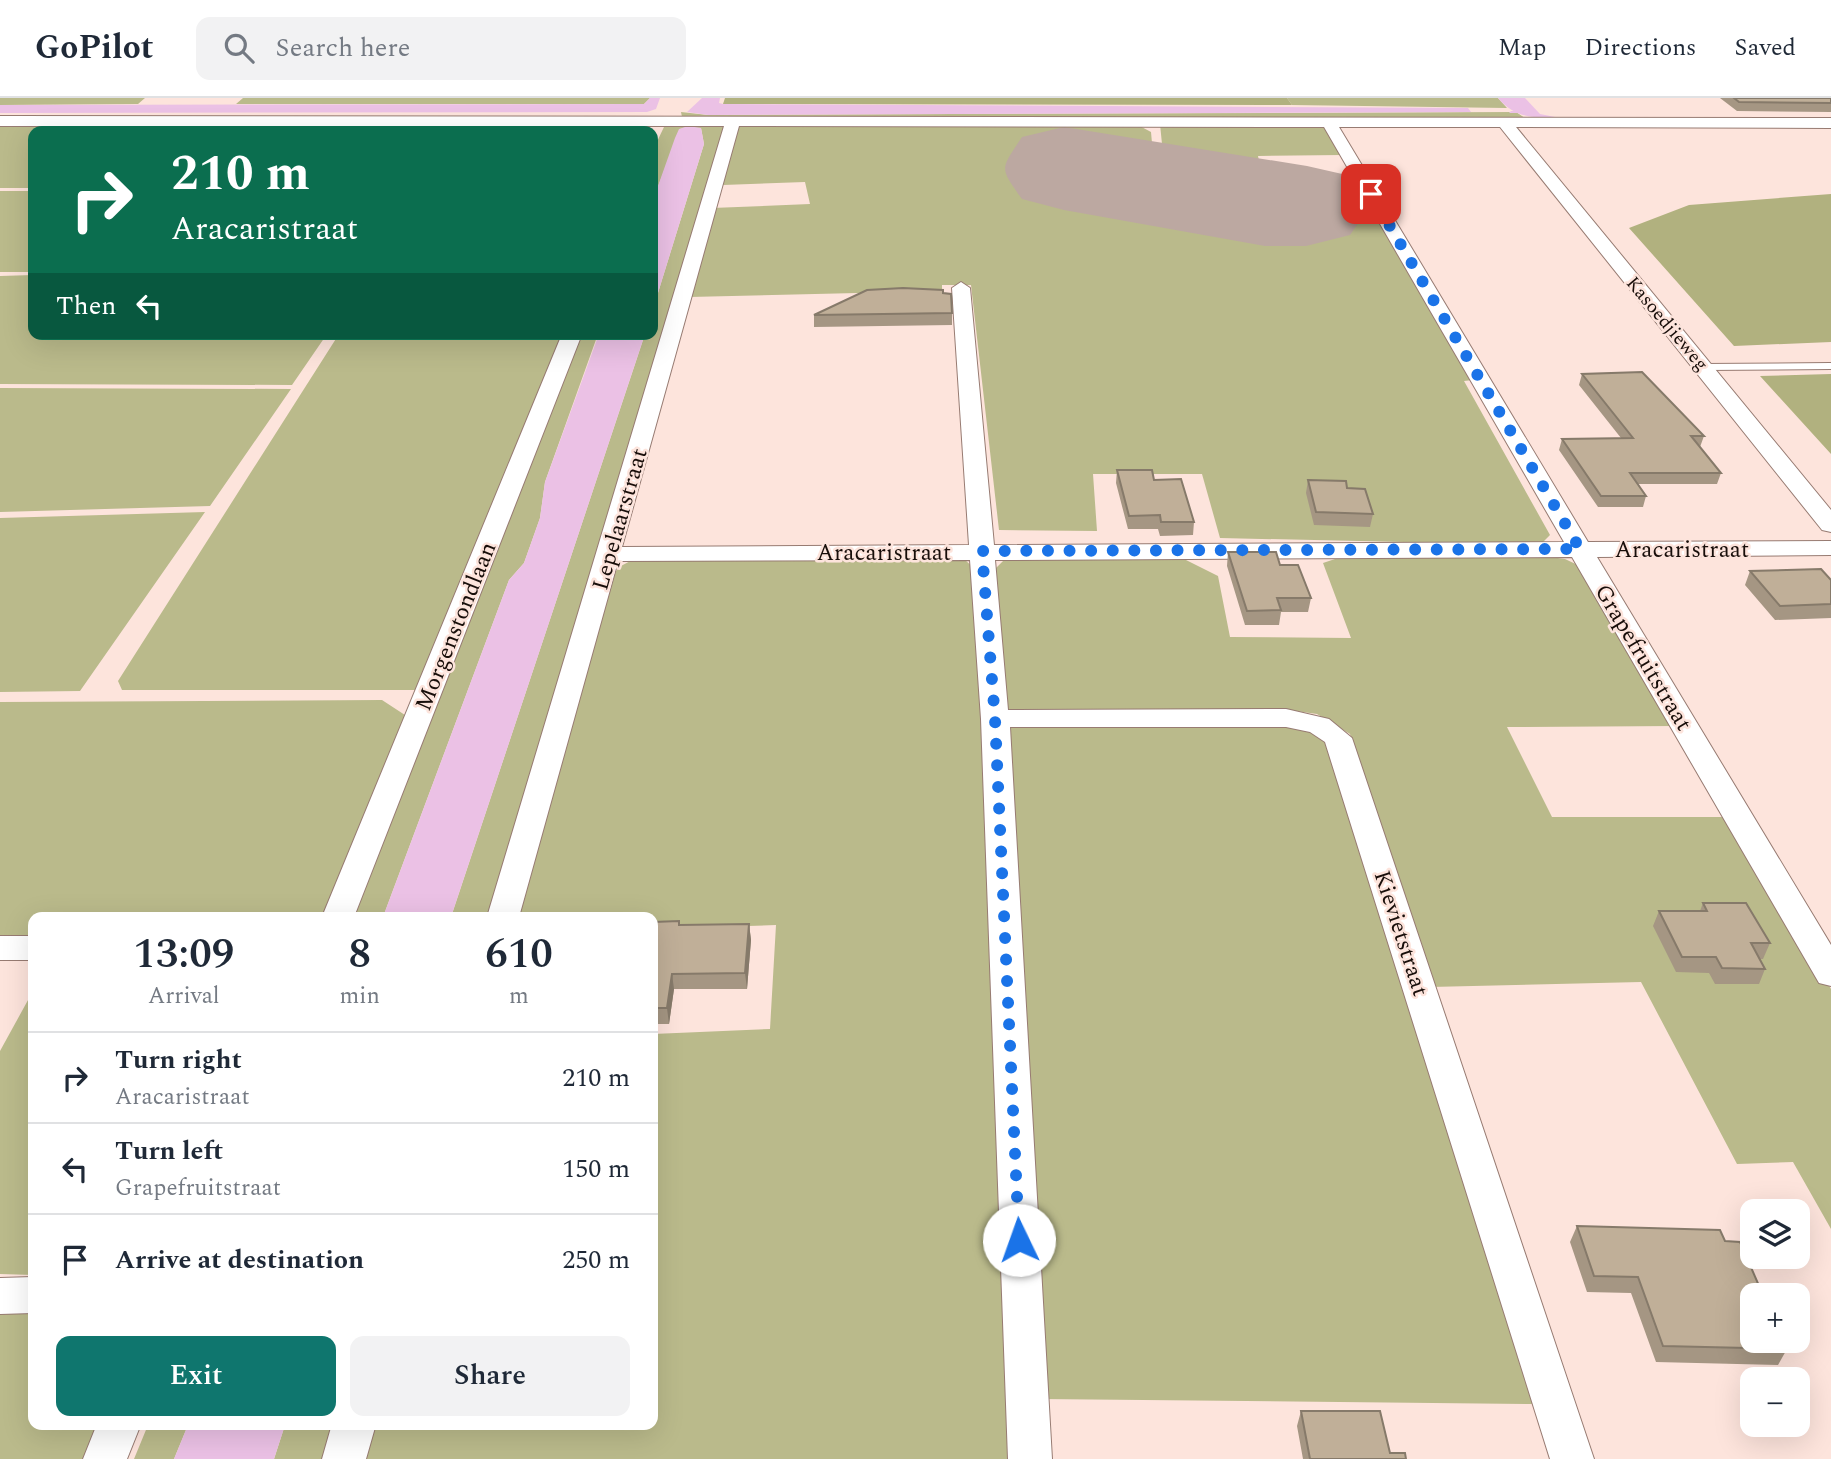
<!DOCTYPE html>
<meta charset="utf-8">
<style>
body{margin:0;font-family:Spectral,serif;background:#f2f2f3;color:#1f2937;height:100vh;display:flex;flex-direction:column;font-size:26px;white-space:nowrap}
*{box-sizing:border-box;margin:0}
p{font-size:23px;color:#747a83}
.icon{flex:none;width:38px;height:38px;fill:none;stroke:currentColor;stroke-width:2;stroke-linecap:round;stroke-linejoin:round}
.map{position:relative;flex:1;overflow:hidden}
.side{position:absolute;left:28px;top:814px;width:630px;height:518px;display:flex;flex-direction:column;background:#fff;border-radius:14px;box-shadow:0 7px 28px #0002}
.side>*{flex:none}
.banner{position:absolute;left:28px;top:28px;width:630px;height:214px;border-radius:14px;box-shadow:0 7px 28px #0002;background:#0b6e4f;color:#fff;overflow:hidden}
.tools{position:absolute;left:1740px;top:1101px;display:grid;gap:14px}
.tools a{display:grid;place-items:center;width:70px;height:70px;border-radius:14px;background:#fff;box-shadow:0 7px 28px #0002;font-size:35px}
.pin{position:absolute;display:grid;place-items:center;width:60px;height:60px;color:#fff;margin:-30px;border-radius:14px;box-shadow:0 4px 10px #0006}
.me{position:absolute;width:77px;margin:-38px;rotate:357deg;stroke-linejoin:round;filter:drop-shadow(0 0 5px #0008)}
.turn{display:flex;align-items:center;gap:24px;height:147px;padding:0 28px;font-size:32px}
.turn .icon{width:91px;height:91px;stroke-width:2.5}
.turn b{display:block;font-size:49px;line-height:60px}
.then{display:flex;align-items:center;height:66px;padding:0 28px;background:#0003;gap:14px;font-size:26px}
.eta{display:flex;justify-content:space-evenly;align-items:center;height:119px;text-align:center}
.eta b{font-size:42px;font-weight:600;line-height:49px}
.cta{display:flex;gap:14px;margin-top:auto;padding:14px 28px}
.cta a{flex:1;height:80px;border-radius:14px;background:#0f766e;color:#fff;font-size:28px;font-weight:600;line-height:80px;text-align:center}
.cta a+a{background:#f2f2f3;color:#1f2937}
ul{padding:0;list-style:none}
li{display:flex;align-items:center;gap:21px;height:91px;padding:0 28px;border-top:2px solid #e0e1e3}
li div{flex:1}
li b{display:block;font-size:26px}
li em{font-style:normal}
header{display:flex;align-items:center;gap:42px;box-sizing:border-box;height:98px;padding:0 35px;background:#fff;border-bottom:2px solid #e0e1e3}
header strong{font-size:33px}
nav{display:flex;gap:38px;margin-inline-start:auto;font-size:24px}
.search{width:490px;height:63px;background:#f2f2f3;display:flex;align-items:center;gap:18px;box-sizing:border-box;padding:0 24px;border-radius:14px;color:#747a83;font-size:26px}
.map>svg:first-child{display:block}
</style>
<header>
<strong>GoPilot</strong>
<div class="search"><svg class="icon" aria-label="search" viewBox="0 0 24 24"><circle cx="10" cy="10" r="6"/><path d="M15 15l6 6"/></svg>Search here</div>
<nav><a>Map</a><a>Directions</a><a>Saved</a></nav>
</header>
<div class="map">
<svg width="1831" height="1361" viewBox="0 0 1831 1361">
<rect width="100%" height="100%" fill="#fde4dc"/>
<path fill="#baba8b" d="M0,0h145l-7,6 -138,1z
M243,0h407l-6,6h-408z
M1287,0h211l9,10 -215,-3z
M681,14l27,3 808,-3 15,10 -849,-5z
M0,25l643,3 -1,5h-609v57h-33z
M1136,26l15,8 2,22 -14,1 -5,17 -73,-12v14l205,35 46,1v-8l-49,-8 -2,-14 95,3 117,197 -9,1 86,154 -10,10 -320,-7 -18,-64h-109l4,57 -98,-1 -28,-245h-29v6l-253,6 23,-89 98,-4 -5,-22 -82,3 14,-60z
M1160,26l166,1 16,30 -84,1 2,10 -97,-12z
M670,27l54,2 -234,790h-39l194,-583h8v-25l51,-165 -3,-16 -23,6 -25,66v-50l11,-23z
M0,93h33v81h-33z
M33,177v59h294l-35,51 -292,-1v-108z
M339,236h226l-146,356h-297l-4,-9z
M578,236h20l-53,148 -5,36 -16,45 -15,17 -126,337h-33z
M0,290l291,1 -81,117 -210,6z
M205,414l-125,179 -80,1v-174z
M1347,457l196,1 22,3 19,9 92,158 -169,1 45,90h179l100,172v240l-38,-67 -56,2 -96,-182 -211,5 -80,-253 -33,-20 -21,-3 -294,1 -8,-142 12,-12 178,1 34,17 12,61 121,1 -28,-75z
M636,460l329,2 10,9 38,890h-655l10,-34 285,-1v-390l117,-5 6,-104 -123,4v-12h-142l101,-340 7,-10z
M382,602l26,17 -85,200h-290v21h-33v-236z
M1286,624l28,8 13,10 207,664 -494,-5 -34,-676z
M33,893v284l-33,-1v-223z
M0,1210h33v116l66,1 -14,34h-85z
M148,1327h40l-14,34h-40z
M285,1327h53l-10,34h-54z"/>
<path fill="#b1b17f" d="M725,0h562l5,7 -569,-1z
M1831,96v148l-97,4 -105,-118 60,-23z
M1831,276v80l-71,-78z"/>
<path fill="#ebc1e5" d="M650,0h10l-4,11 -9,3 -647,1v-8l644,-1z
M702,0h18l-1,5 4,1 745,4 3,4 -763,3 -21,-3z
M1498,0h27l15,16 15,3c-24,1 -41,0 -57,-19z
M688,28l13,2 3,16 -51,165v-109l22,-62 4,-9z
M599,236h46l-194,583h-68l126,-337 15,-17 16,-45 5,-36z
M188,1327v-1l97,1 -11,34h-100z"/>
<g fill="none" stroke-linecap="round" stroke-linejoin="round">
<path fill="#ebc1e5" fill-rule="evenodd" d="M1512,0h5l12,13v2h-20l2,-2h12z"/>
<path fill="#bca8a1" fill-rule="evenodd" d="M1064,29l243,39 44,10 18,27v5l-19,27 -44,11h-41l-201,-36 -42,-11c-23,-32 -22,-29 0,-62z"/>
<g stroke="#977b72" stroke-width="2">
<path id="lane" d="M1831,265v6l-127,1 -5,-3 5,-3z"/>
</g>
<g stroke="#977b72" stroke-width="2">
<path id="street" d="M0,18l1831,2v10l-315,-1 315,383v22l-9,-2 -322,-403h-161l249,415 243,-1v14l-234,2 234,388v41l-12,-3 -247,-426 -577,3 13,150 278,-1 43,10 23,19 242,721h-44l-225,-717 -15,-10 -24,-5h-276l42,732h-44l-27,-740 -11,-159 -352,1 -99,356h-32l237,-791h-724zM739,28l585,1 240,415 -570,3 -24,-257 -9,-6 -9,6 17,257 -347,2z
M562,236h20l-228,583h-32z
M0,838h33v24h-33z
M33,1179v36l-33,1v-36z
M97,1326h44l-14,35h-44z
M332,1326h44l-10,35h-44z"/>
</g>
<use href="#lane" fill="#fff" fill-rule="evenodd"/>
<use href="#street" fill="#fff" fill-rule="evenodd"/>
</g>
<path fill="#a59683" d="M1720,0h111v14l-94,-1z
M943,195l9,20v12l-138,2v-12z
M1582,276l122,62 -4,11 21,26 -4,11h-79l8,12 -3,11h-45l-39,-57 3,-11 59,-1 -42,-53z
M1117,372l37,10 40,42 -1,13 -33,1 -2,-7h-30l-12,-46z
M1308,382l39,8 26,26 -3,13 -56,-2 -8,-32z
M1228,454l52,13 31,33 -3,14h-27l-2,13h-34l-18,-59z
M1750,473l81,9v38l-56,2 -30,-35z
M1703,805l67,40 -7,16h-3l5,10 -6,15h-44l-6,-11 -33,-1 -23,-46 6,-15h41z
M653,824l27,3 69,-1 2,16 -4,49h-73l-5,35h-16z
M1577,1128l148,15 62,108 -9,16 -122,-3 -25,-69 -44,-1 -17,-50z
M1301,1313l89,42 16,6h-103l-6,-33z"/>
<path fill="#867a6a" d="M749,826l2,16 -4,49 -2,-16z
M672,876l2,15 -5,35 -2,-16z"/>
<path fill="#c0af98" stroke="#867a6a" stroke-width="2" d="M1734,0h97v5l-92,-1z
M903,190l40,2v3l8,1 1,19 -138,2 53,-25z
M1642,274l62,64h-13l30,37h-91l16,23h-45l-39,-57 71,-1 -51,-64z
M1117,372h35l2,10 27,-1 13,43h-33l-1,-7 -31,1z
M1308,382l38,1 1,7 18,1 8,25 -57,-2z
M1228,454h48l4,13h18l13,33h-34l4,12 -34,1z
M1821,471l10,11v24l-51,2 -30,-35z
M1703,805h43l24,40h-19l14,26 -43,-1 -6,-11h-34l-23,-46h48z
M679,823v4l70,-1 -4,49 -73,1 -5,34h-14v-86z
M1577,1128l143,4 5,11 15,1 23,53h-11v45h31l4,9 -124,-3 -25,-69 -44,-1z
M1301,1313h79l10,42h15l1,6h-96z"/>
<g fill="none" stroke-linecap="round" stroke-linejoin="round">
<path stroke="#1a73e8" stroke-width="12" stroke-dasharray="0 21.6" d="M1019,1142l-24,-521 -13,-168 598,-2 -209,-355"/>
</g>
<g text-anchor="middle" stroke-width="5" stroke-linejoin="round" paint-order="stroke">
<g font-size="19" fill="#180e0a" stroke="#fde4dc">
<text transform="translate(1668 225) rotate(50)" y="7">Kasoedjieweg</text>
</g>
<g font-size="23" fill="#180e0a" stroke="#fde4dc">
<text transform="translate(619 421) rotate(-74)" y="8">Lepelaarstraat</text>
<text x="1682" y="459">Aracaristraat</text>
<text x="884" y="462">Aracaristraat</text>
<text transform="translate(455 528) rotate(-68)" y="8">Morgenstondlaan</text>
<text transform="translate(1644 559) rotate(59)" y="8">Grapefruitstraat</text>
<text transform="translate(1402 835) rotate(72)" y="8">Kievietstraat</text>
</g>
</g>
</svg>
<div class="tools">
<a><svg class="icon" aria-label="layers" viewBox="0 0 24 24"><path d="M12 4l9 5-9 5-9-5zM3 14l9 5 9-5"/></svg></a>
<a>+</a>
<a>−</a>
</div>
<div class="pin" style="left:1371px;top:96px;background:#d93025"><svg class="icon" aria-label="arrive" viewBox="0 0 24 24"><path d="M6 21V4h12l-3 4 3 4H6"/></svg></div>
<svg class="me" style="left:1019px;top:1142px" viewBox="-20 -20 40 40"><circle r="19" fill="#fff"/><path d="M0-13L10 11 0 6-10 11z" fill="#1a73e8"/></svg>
<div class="banner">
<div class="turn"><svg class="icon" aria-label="right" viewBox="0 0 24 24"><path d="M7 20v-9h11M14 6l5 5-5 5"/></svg><div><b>210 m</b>Aracaristraat</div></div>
<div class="then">Then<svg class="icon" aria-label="left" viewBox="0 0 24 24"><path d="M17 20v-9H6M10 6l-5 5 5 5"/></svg></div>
</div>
<section class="side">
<div class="eta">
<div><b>13:09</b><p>Arrival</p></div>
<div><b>8</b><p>min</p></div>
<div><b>610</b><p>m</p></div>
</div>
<ul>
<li><svg class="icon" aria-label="right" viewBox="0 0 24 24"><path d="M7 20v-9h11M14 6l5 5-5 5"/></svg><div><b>Turn right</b><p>Aracaristraat</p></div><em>210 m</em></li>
<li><svg class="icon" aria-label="left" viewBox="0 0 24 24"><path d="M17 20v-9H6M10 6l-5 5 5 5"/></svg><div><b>Turn left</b><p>Grapefruitstraat</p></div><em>150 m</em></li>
<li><svg class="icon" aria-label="arrive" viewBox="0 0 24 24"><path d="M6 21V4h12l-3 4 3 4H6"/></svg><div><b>Arrive at destination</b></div><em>250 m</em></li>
</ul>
<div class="cta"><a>Exit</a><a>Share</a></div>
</section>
</div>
